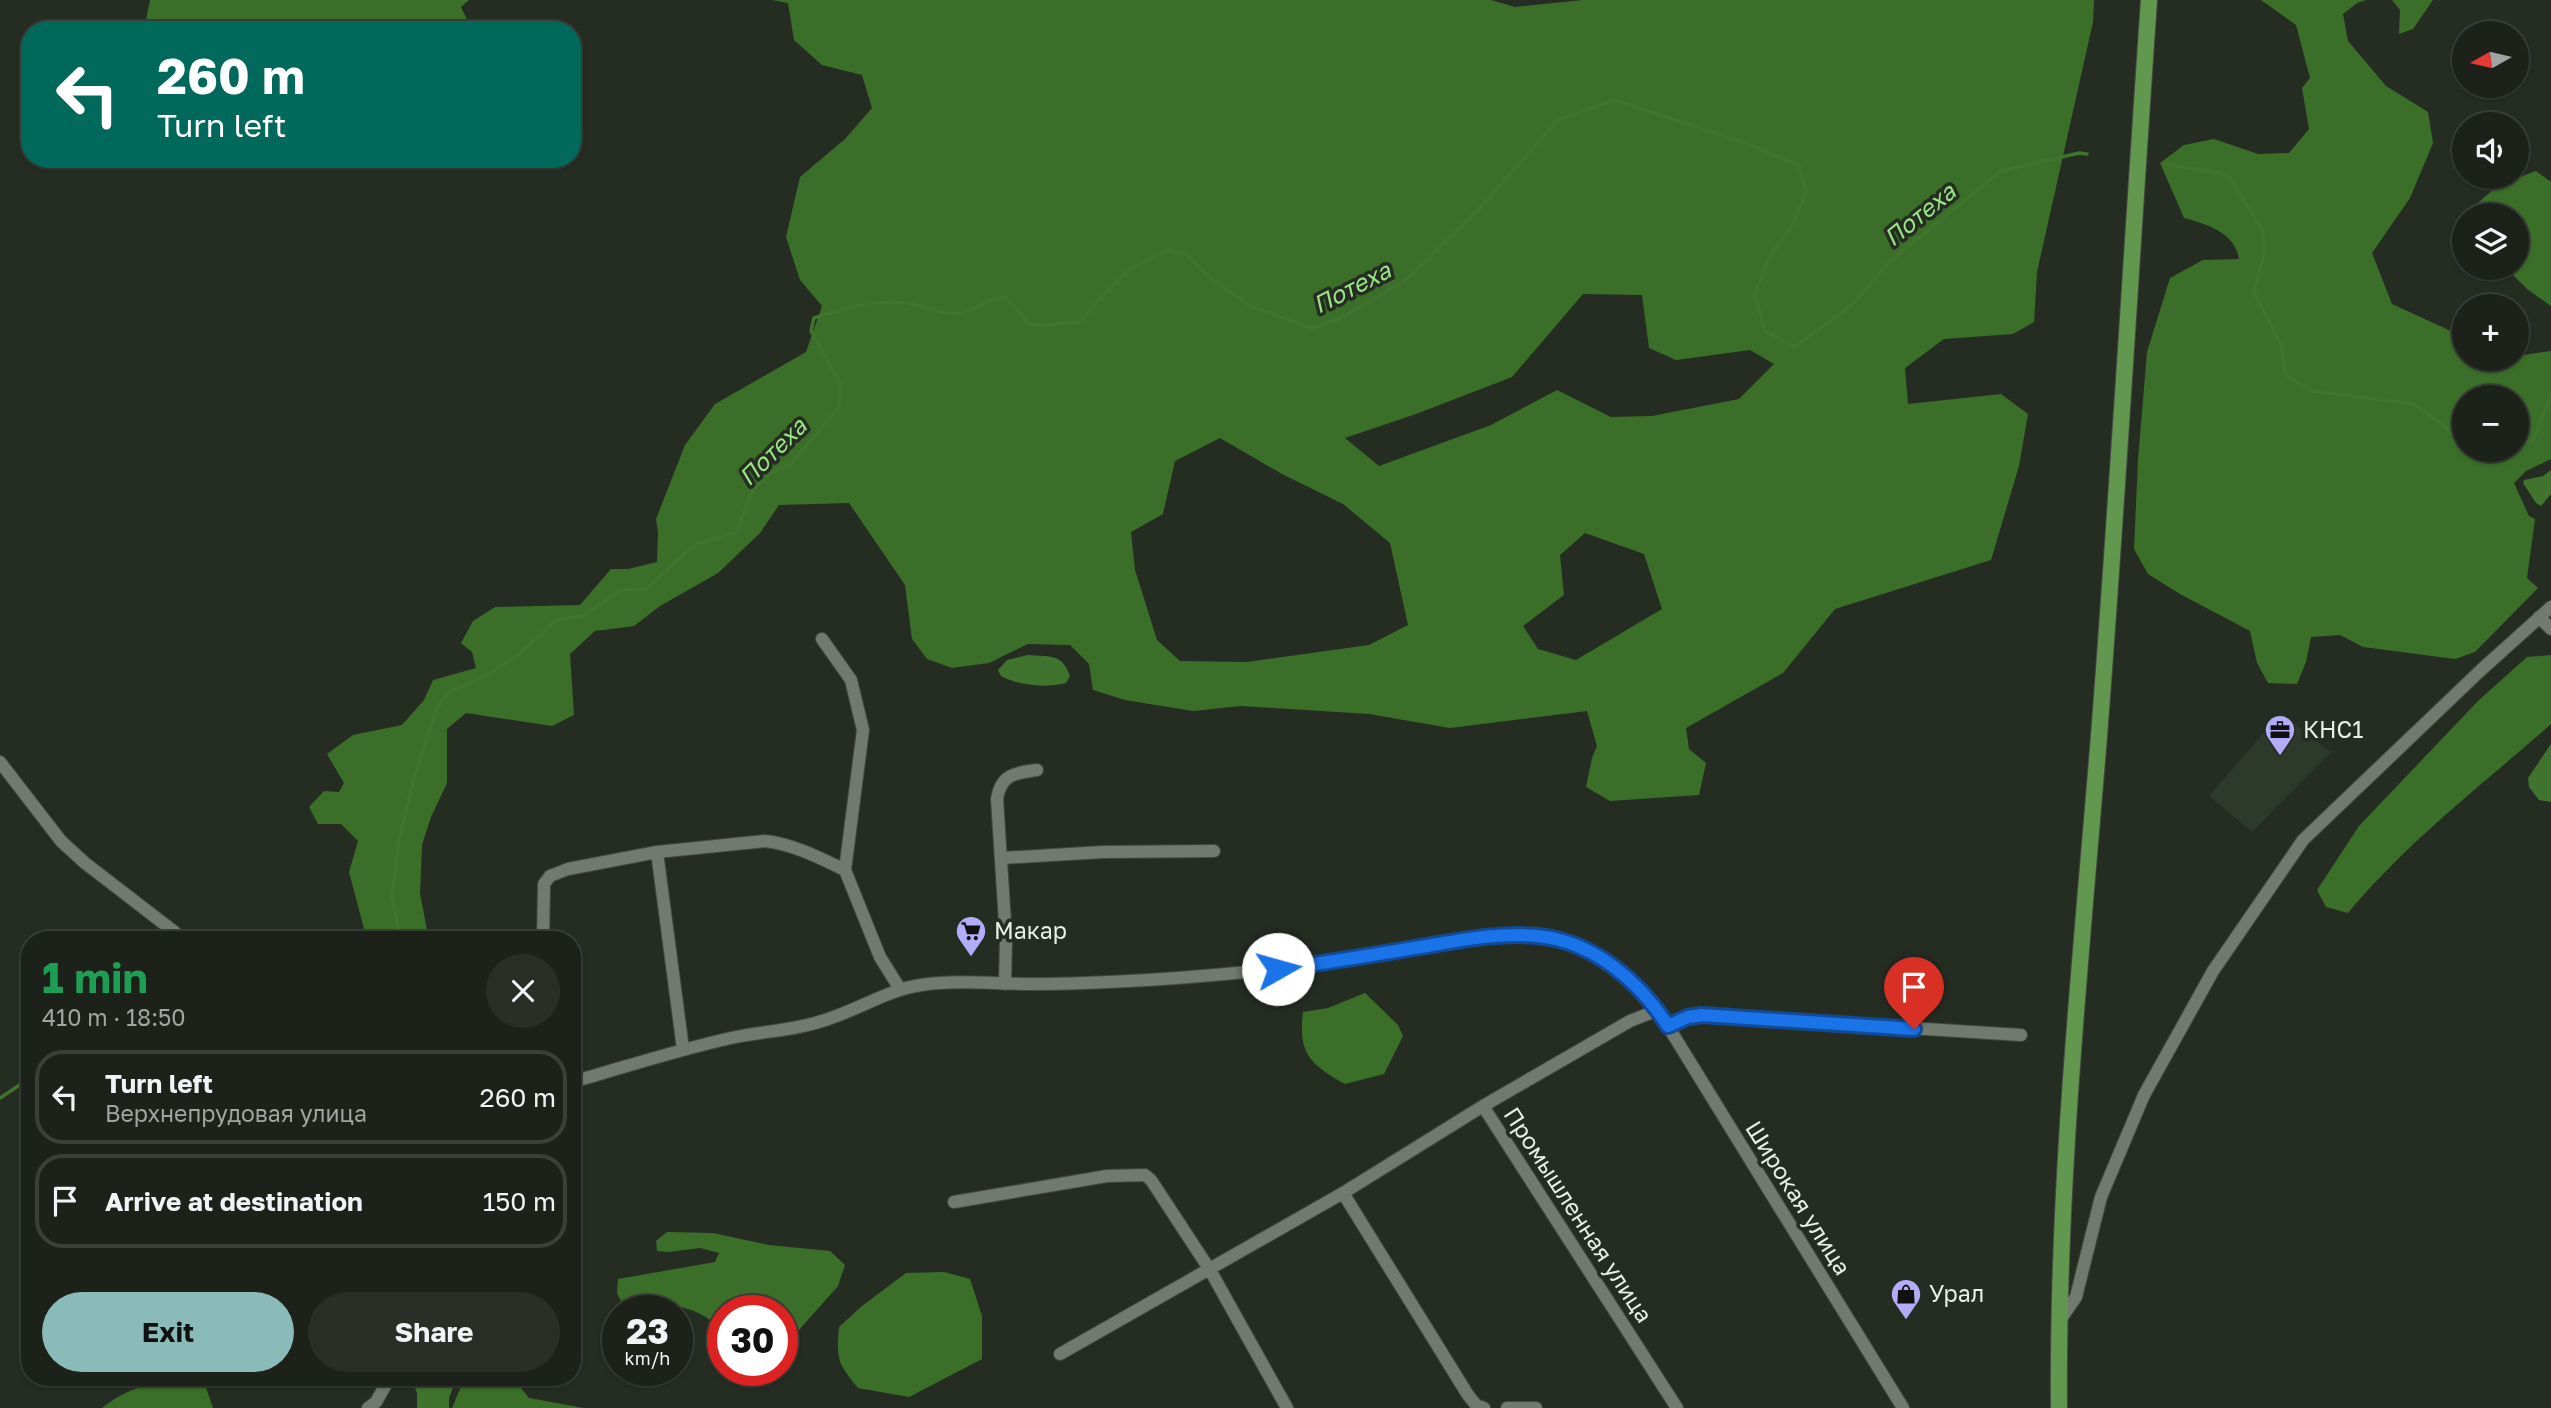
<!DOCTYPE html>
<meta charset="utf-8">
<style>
body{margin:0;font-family:"Golos Text",sans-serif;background:#292f27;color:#f1f3f6;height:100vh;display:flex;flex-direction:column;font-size:26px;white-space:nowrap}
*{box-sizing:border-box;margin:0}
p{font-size:23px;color:#a0a4a2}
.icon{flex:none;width:38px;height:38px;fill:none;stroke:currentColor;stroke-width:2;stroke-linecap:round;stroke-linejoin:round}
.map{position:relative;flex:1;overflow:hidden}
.sheet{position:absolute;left:21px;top:931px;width:560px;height:455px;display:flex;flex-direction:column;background:#1c221a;border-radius:28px;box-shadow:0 2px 5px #0004,0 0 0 2px #3a3f39}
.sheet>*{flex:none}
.guide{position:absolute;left:21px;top:21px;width:560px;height:147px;border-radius:28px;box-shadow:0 2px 5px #0004,0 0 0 2px #3a3f39;background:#00695c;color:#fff;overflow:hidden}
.needle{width:46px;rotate:262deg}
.tools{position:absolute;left:2452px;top:21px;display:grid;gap:14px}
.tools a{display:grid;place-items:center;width:77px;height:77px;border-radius:50%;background:#1c221a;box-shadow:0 2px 5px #0004,0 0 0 2px #3a3f39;font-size:35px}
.speed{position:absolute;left:602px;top:1295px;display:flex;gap:14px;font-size:35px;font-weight:700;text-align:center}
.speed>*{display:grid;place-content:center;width:91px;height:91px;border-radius:50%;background:#1c221a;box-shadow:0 2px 5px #0004,0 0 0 2px #3a3f39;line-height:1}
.speed small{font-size:18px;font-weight:400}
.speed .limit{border:10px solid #d22;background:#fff;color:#111}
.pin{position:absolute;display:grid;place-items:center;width:60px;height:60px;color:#fff;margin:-72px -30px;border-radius:50% 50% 50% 0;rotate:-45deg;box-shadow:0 0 7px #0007}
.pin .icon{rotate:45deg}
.me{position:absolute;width:77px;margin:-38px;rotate:83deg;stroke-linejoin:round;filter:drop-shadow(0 0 5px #0008)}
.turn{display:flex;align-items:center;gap:24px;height:147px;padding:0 21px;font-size:32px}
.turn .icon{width:91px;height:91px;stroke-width:2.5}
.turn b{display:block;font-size:49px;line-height:60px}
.round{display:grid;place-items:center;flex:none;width:74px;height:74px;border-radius:37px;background:#292f27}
.headline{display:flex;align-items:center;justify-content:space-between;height:119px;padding:0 21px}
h1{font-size:42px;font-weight:700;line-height:52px;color:#1e9e55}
.action{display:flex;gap:14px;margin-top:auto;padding:14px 21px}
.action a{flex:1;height:80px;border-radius:42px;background:#8bbbb9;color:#111;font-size:28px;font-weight:700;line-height:80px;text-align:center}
.action a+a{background:#292f27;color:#f1f3f6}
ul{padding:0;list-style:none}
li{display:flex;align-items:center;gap:21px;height:94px;margin:0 14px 10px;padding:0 7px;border:4px solid #3a3f39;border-radius:28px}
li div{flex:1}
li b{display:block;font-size:26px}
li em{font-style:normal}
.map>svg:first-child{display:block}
</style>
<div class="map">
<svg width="2551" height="1408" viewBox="0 0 2551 1408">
<rect width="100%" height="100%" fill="#252d23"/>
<path fill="#2d392a" d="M2281,713l50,39 -79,80 -43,-36z"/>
<path fill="#3b6f29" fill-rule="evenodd" d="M150,0h319l-8,7 8,17 6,6h-331z
M772,0h719l24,7 68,-7h511l-1,22 -56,250 -3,50 -21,12 -69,5 -39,29 3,36 93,-10 27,20 -9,52 -28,94 -156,49 -52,64 -97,55 3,21 17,14 -7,32 -89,6 -24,-14 6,-29 5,-12 -10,-35 -137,17 -81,-14 -128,-8 -48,5 -68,-11 -32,-10 -4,-26 -19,-19 -42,-1 -39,19 -37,5 -25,-9 -15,-20 -7,-54 -56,-82 -70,2 -19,28 -42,40 -58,33 -26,20 -39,5 -25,23 4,61 -22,11 -86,-13 -19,16v54l-16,34 -9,28 -2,49 9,46h-62l-18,-68 9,-31 -17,-17h-23l-9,-17 15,-16 15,1 5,-9 -17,-29 26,-19 49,-10 22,-25 9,-20 43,-12 -4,-16 -11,-9 12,-22 22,-14 85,-2 31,-36h17l29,-7 1,-30 -2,-13 29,-74 30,-41 91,-52 16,-46 -22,-26 -14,-43 14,-60 45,-38 27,-31 -10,-33 -40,-10 -28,-25 -6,-37zM1583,294l59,1 7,53 27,12 74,-10 24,14 -35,35 -87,17 -41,1 -54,-27 -66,35 -112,41 -34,-28 71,-24 96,-37zM1220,438l62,36 61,30 47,39 18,82 -39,20 -122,17 -67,-1 -23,-21 -22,-70 -4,-38 32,-18 12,-53zM1585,533l59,21 18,55 -86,51 -38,-11 -15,-23 41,-31 -4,-40z
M2261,0h105l-9,3 -14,11 5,27 38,45 42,26 5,31 -23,55 -38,55 20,51 72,33v22h52l1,-3 34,-5v108l-25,12 -12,12 15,33 6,3 -8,59 11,10 -63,64 -20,7 -92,-12 -23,-12 -29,2 -5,25 -9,22 -29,-1 -11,-20 -7,-32 -70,-37 -32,-20 -14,-25 4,-89 9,-108 23,-74 33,-18 36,-1c-4,-27 -33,-35 -55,-41l-24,-55 24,-18 30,-6 44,15 31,-1 20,-24 -7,-41 8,-10 -14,-53zM2464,397h52v53h-52z
M2392,0h41l-20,29 -14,5 1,-24z
M2536,171l15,11v124l-24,-17 -21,-21h10v-53h-34l-5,-11 21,-19z
M2551,655v69c-69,61 -144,118 -203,189l-22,-6 -9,-17 42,-64 119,-125 49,-44z
M1365,993l33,32 5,11 -19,38 -39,10c-35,-20 -47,-30 -42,-72l25,-4z
M667,1232l46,1 56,12 61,6 15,14 -7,21 -39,44 -17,1v-20h-59v15h-5c-29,-26 -61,-21 -97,-25l-4,-8 1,-14 97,-17 4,-9 -19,-5 -32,4 -11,-1 -1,-10z
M944,1272l26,7 12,37v43l-73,38 -51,-9c-20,-25 -22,-28 -19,-61l23,-21 44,-33z
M465,1377h55l-2,7 11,14 55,10h-132z
M203,1379l10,29h-111c32,-26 61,-26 101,-29z"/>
<path fill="#3f732e" d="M2551,470v24l-10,12 -5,-3 -13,-20 1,-3 19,-4z
M1028,655c22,2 34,-2 42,21l-4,7c-22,5 -45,3 -65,-7l-3,-6 9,-10z
M2551,744v58l-12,-2 -10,-13 -1,-9z
M401,1377h56l-8,21v10h-32v-15l-4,-10 -9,-1z"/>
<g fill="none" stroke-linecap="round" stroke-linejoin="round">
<path stroke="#3f732e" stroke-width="3.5" d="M2166,164l54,9 10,5 33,53 1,23 -10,38 27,53 4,29 27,17 102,13 39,29 11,4
M2516,443l17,-2 18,-46
M400,940l-8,-44 7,-55 14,-60 24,-73 12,-16 36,-16 33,-21 38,-35 27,-4 38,-26 25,-1 49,-45 41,-11 17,-43 18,-18 19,-7 49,-58 1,-24 -29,-52 3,-13c26,-9 65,-19 92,-15 18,3 35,12 54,10 18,-3 26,-16 46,-15l24,26 14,1 36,-3 18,-21 31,-31 38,-20 20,5 23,23 44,30 58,20 27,-9 67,-39 73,-71 79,-89 56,-20 137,45 48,21 7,26 -13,32 -24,34 -14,37 10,36 30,16 57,-42 38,-44 111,-90 78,-18 8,1
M0,1098l30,-20"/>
<g stroke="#434a41" stroke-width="14">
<path id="minor" d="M2539,617l12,12
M822,639l29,41 12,50 -18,140 35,87 20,32
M0,762l61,79 24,22 100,77
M657,852l26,197
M1002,858l101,-6 111,-1
M543,940l1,-56 6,-8 18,-7 89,-17 108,-11c28,3 55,17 80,29
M1005,984l1,-46 -9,-139c4,-25 18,-26 40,-29
M1658,1010l-28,11 -147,85 194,302
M1668,1026l19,-9 15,-2 319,20
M572,1082c53,-15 105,-32 159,-44 31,-7 63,-7 94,-18 33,-10 62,-30 96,-35 41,-6 83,0 124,-1 77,-1 156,-7 232,-15 53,-5 105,-15 157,-24 34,-6 72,-14 107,-9 48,8 88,37 117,74l245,398
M1343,1193l125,202 8,10 8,3
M954,1202l153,-26 38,-1 6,5 59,90 77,138
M2058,1323l18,-26 25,-100 43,-102 69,-124 90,-131 178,-170 70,-63
M1060,1354l283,-161 140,-87
M368,1408l8,-6 14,-25
M1507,1408h29"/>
</g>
<g stroke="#434a41" stroke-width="18">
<path id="major" d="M2059,1408c-2,-225 22,-449 40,-672 19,-245 33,-491 50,-736"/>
</g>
<use href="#minor" stroke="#707a6e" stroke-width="12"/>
<use href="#major" stroke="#62974f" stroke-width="16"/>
</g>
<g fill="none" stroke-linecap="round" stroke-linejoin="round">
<g stroke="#114b97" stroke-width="18">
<path id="route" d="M1278,969c48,-6 95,-14 142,-22 38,-6 78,-15 117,-11 56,5 102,45 131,90l20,-9 14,-2 212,14"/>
</g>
<use href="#route" stroke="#1a73e8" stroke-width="12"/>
</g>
<defs>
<g id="office-pin" transform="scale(1.575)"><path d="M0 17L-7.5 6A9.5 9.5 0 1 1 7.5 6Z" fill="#b4acf9" stroke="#252d23"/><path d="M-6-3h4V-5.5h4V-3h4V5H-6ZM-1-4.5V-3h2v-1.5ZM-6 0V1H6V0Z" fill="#111"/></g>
<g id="supermarket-pin" transform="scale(1.575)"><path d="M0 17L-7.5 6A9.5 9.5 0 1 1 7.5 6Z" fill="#b4acf9" stroke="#252d23"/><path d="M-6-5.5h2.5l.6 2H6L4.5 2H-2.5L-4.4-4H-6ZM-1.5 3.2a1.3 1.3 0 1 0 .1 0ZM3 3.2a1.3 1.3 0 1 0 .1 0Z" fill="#111"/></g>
<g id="shop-pin" transform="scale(1.575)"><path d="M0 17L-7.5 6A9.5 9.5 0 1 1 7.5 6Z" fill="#b4acf9" stroke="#252d23"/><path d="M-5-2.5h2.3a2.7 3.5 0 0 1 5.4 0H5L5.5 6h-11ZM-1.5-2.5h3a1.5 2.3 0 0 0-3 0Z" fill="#111"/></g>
</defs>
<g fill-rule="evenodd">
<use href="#office-pin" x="2280" y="730"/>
<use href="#supermarket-pin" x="971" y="931"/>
<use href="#shop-pin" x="1906" y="1294"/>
</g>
<g text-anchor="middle" stroke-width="7" stroke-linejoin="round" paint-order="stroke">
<g font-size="23" fill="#eaefe8" stroke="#252d23" text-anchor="start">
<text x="2303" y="738">КНС1</text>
<text x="994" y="939">Макар</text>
<text x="1929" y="1302">Урал</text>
</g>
<g font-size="23" fill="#eaefe8" stroke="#252d23">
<text transform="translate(1798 1198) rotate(58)" y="8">Широкая улица</text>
<text transform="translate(1578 1215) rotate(57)" y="8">Промышленная улица</text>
</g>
<g font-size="24" font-style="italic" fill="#9be485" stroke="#252d23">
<text transform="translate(1920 215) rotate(-39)" y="8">Потеха</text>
<text transform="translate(1352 288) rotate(-27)" y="8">Потеха</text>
<text transform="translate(773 452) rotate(-45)" y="8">Потеха</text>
</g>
</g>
</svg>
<div class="tools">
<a><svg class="needle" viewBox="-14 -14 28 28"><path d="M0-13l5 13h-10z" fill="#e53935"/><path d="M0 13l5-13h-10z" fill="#a0a4a2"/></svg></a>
<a><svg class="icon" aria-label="sound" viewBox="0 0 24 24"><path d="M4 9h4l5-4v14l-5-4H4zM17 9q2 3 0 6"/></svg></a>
<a><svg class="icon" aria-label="layers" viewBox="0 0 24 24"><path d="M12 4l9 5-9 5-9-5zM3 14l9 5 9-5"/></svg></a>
<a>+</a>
<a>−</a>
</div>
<div class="speed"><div>23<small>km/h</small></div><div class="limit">30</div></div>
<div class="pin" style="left:1914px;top:1029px;background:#d93025"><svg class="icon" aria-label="arrive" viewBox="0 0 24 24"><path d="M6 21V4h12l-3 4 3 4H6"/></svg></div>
<svg class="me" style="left:1278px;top:969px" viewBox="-20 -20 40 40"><circle r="19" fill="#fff"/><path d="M0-13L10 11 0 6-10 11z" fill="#1a73e8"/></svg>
<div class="guide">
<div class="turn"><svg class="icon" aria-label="left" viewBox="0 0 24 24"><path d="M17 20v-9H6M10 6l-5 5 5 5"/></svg><div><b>260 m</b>Turn left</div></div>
</div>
<section class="sheet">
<div class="headline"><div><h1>1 min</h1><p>410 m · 18:50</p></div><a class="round"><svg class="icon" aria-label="close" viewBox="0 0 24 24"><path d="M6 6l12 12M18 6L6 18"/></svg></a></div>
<ul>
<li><svg class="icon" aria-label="left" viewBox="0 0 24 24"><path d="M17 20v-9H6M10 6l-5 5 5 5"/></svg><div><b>Turn left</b><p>Верхнепрудовая улица</p></div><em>260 m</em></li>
<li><svg class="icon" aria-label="arrive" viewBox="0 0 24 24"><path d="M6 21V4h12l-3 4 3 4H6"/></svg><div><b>Arrive at destination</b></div><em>150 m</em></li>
</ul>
<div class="action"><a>Exit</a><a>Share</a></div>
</section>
</div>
